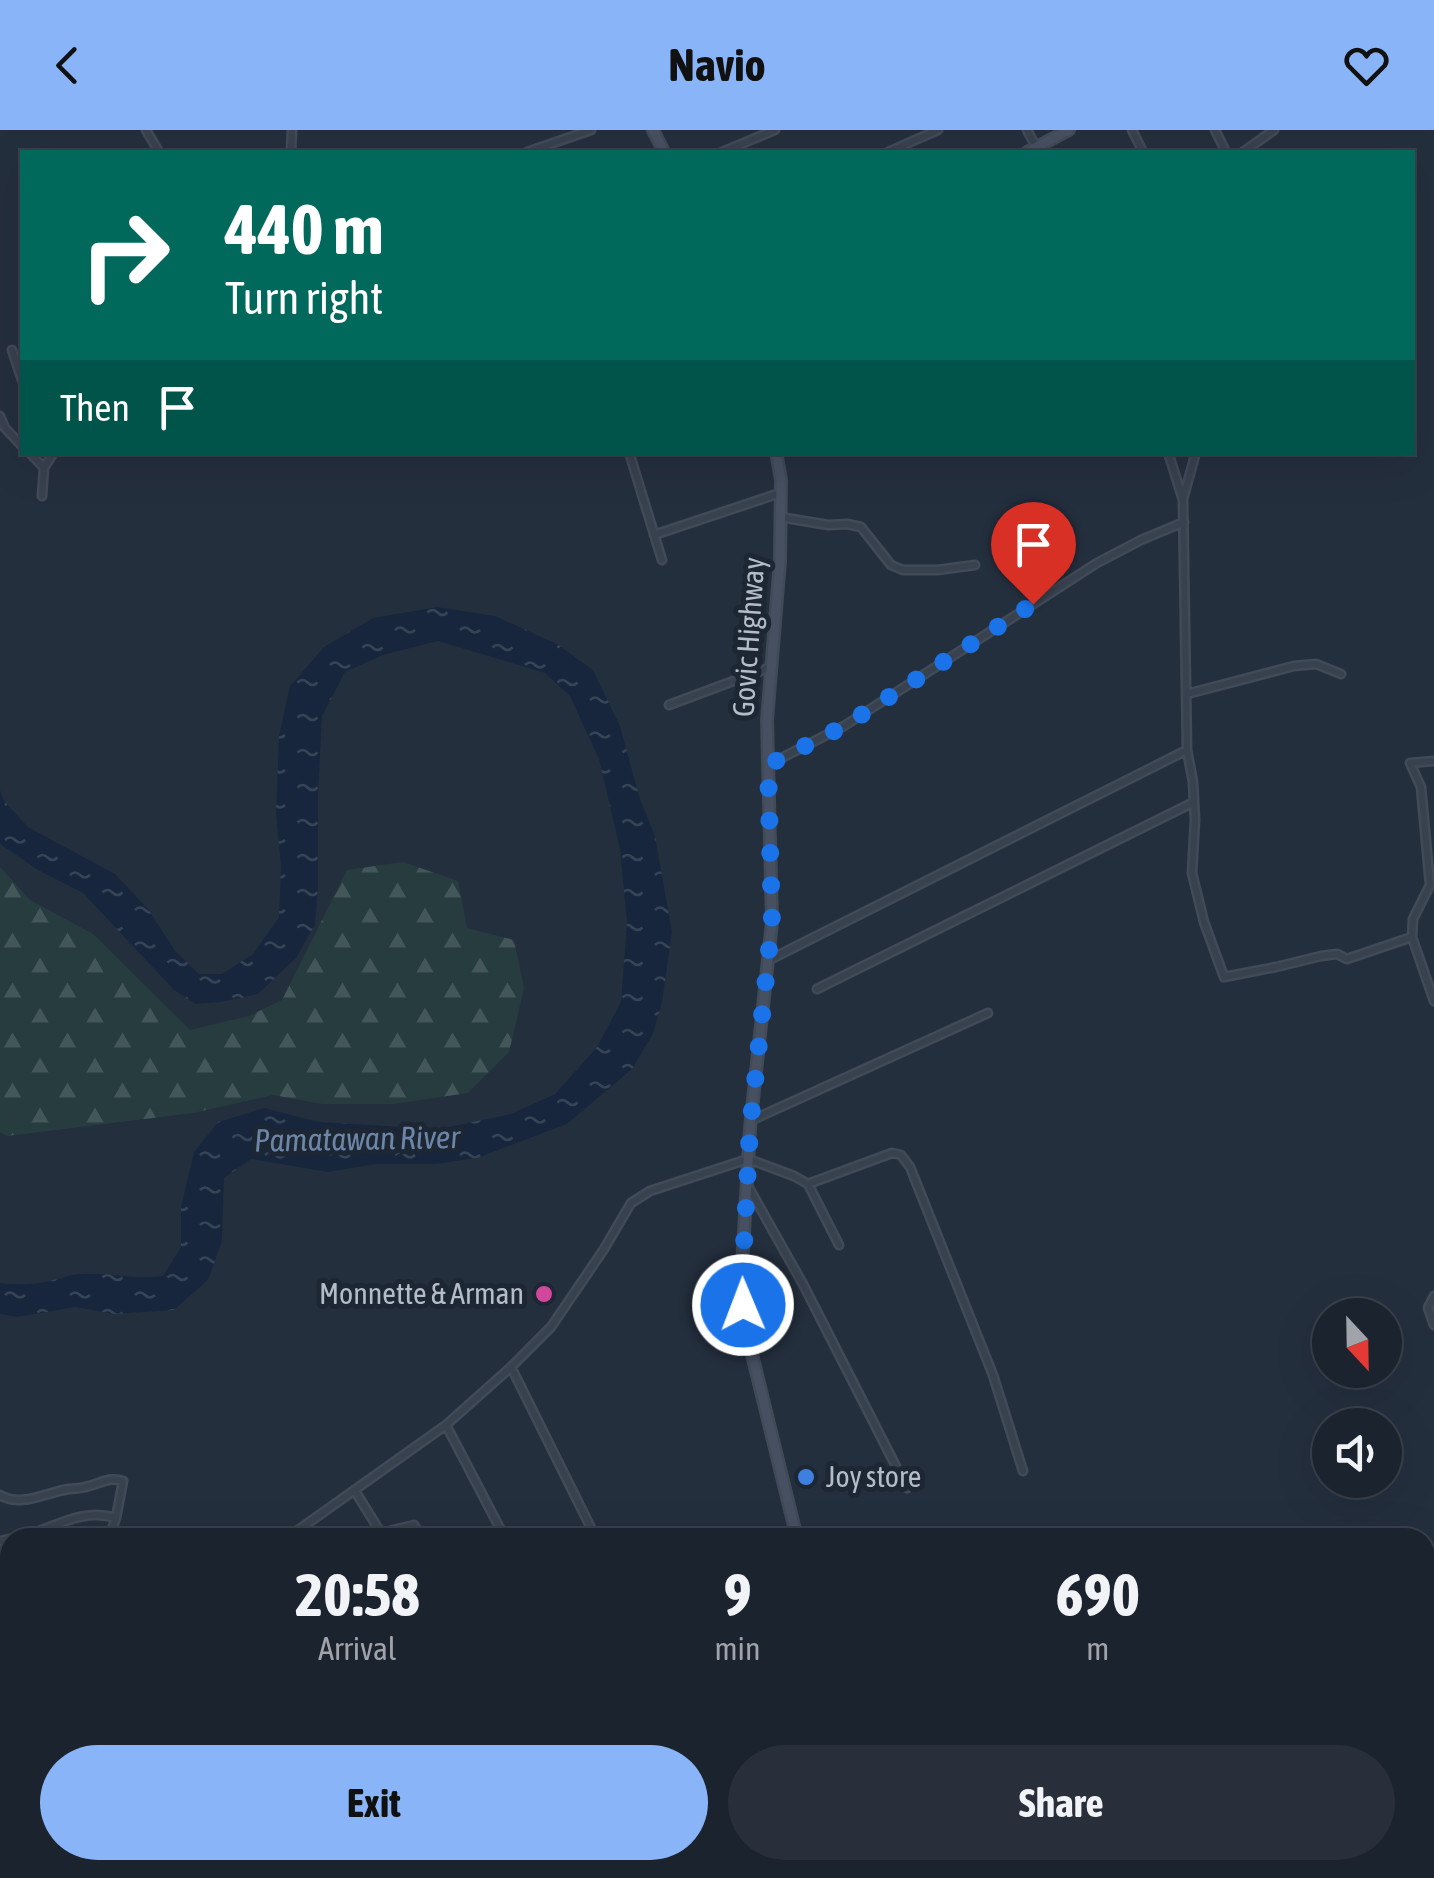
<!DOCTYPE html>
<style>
body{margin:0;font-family:"Asap Condensed",sans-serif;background:#282f3a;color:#f1f3f6;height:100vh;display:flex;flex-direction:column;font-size:38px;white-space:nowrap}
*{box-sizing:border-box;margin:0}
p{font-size:32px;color:#a0a4aa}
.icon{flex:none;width:55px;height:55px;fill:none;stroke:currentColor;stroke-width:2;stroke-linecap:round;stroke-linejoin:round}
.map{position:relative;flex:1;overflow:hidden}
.panel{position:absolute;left:0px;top:1398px;width:1435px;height:352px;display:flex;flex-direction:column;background:#1b232e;border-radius:30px 30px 0 0;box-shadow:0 10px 40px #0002,0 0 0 2px #39404a}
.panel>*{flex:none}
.banner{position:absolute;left:20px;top:20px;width:1395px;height:305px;border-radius:0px;box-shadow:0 10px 40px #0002,0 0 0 2px #39404a;background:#00695c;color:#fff;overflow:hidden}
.needle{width:65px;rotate:158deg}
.tools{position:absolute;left:1312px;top:1168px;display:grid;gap:20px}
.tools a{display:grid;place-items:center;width:90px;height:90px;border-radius:50%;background:#1b232e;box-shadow:0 10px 40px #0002,0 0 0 2px #39404a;font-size:50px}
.pin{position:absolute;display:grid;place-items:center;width:85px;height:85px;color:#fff;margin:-102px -42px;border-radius:50% 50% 50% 0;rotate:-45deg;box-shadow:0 0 10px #0007}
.pin .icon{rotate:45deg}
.me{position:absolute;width:110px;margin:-55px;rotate:359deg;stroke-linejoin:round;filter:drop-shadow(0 0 8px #0008)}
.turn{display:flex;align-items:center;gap:35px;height:210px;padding:0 40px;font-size:45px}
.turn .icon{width:130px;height:130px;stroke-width:2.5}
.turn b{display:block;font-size:70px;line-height:85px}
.then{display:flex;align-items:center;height:95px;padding:0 40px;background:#0003;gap:20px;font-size:38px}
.eta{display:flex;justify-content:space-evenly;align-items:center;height:170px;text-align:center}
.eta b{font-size:60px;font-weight:700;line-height:70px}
.button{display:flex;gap:20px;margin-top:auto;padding:20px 40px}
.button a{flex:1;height:115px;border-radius:60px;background:#8ab4f8;color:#111;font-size:40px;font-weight:700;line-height:115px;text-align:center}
.button a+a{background:#282f3a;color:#f1f3f6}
header{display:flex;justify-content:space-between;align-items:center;height:130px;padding:0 40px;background:#8ab4f8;color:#111;font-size:45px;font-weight:700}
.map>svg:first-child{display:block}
</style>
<header><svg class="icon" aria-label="back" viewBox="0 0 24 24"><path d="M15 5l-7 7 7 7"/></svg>Navio<svg class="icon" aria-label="heart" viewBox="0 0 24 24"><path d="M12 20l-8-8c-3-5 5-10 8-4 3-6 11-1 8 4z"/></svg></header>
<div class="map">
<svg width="1434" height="1748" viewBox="0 0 1434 1748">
<defs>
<pattern id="forest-firs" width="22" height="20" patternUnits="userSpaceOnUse" patternTransform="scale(2.5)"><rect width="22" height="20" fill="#263c3f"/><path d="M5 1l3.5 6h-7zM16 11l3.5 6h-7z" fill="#435659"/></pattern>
<pattern id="water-ripples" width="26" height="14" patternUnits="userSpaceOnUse" patternTransform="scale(2.5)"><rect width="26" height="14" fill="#17263c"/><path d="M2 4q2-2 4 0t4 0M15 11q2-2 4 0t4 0" fill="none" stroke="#364457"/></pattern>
</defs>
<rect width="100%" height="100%" fill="#242f3e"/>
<path fill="url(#forest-firs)" d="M403,732l55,19 9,47 47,12 10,48 -15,64 -41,41 -75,11h-70l-50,-9 -80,18 -186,23 -7,-4v-265l30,33 63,34 97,96 59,-14 33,-16 65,-130z"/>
<path fill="url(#water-ripples)" d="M437,477l58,9 62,28 36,26 27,56 19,70 16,40 17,96 -10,70 -9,32 -21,35 -65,55 -90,34 -41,6h-59l-49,8 -77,-13 -27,19 -2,63 -14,39 -34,30 -60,4 -39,-7 -58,10 -17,-3v-31c16,2 33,2 49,-2 11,-2 21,-7 32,-7 28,-2 54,6 82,2l18,-29v-40l13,-55 24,-30 46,-14 55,14 120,7 72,-15 44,-20 42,-47 24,-45 6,-79 -7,-74 -21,-90 -29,-63 -25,-23 -107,-32 -55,14 -38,17 -23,44 -4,80v92l-3,37 -19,33 -38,36 -37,8 -26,2 -21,-14 -91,-97 -45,-23 -38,-26v-54l4,11 24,26 87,47 33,35 28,43 23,22h23l31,-20 26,-37 2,-50 -5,-54 3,-77 11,-50 34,-39 49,-29z"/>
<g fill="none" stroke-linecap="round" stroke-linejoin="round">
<g stroke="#414a57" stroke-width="11">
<path id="street" d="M146,0l13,22
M1027,0l12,22
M1132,0l11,22
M1215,0l11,22
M291,22l1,-22
M527,22l64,-22
M722,22l53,-22
M888,22l50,-22
M1243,22l31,-22
M12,220l10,30
M0,286l5,12 17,18
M29,322l15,16
M629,322l33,108
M42,366l2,-28 10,-16
M1183,369l13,-47
M780,387l48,8 19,-1 14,3 30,38 12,5h34l38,-5
M654,405l126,-42
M1187,564l107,-28 22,-2 25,10
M669,575l102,-38
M1187,620l6,32 2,38 -3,53 12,49 20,55 52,-10 45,-11 16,-2 10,5 65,-22 1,-18 17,-34 -9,-98 -11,-24 24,-2
M768,635l76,-39 253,-163 44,-23 43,-18
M1412,807l22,64
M769,830l418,-210 -4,-250 -15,-48
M817,859l377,-187
M750,991l238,-108
M808,1054l84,-31 9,2 9,12 83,208 30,96
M749,1058l55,98 103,202
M1434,1166l-6,12 6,17
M511,1237l85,171
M446,1295l59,113
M355,1361l26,42 33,-8 9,13
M0,1365c22,13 46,-3 69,-6 8,-1 9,0 16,-2 15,-3 23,-11 38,-6l-7,37 -7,20
M17,1408c35,-8 62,-31 99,-20
M287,1408l159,-113 65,-58 40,-40 53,-78 27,-46 19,-12 98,-32 46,17 14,8 31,61
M0,1411l10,-2
M300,1740l5,8
M484,1740l6,8
M674,1740l5,8
M318,1748l13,-8
M502,1748l9,-8
M606,1748l11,-8"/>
</g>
<g stroke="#414a57" stroke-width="14">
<path id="secondary" d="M653,0l11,22
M1027,22l42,-22
M776,322l5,28 -1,81 -13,159 5,202 -22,206 -9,156 4,42 52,212
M866,1740l1,8"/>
</g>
<use href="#street" stroke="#38414e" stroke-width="6"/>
<use href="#secondary" stroke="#465061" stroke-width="9"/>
</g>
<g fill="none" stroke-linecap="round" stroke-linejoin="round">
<path stroke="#1a73e8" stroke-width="18" stroke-dasharray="0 32.4" d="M743,1175l-1,-21 8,-156 22,-206 -4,-157 76,-39 189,-122"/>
</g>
<circle fill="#d1479c" stroke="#1d2633" stroke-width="4" cx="544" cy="1164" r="10"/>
<circle fill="#3f7fe0" stroke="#1d2633" stroke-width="4" cx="806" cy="1347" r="10"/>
<g text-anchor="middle" stroke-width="10" stroke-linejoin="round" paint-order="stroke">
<g font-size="30" fill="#b4bcc9" stroke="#1d2633">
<text transform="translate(749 507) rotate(-86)" y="10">Govic Highway</text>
</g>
<g font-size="30" fill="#b4bcc9" stroke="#1d2633" text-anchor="end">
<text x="524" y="1174">Monnette &amp; Arman</text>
<text x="826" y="1357" text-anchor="start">Joy store</text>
</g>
<g font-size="32" font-style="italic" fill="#6d86a8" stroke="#1d2633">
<text transform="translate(357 1009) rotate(-1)" y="11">Pamatawan River</text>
</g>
</g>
</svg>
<div class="tools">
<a><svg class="needle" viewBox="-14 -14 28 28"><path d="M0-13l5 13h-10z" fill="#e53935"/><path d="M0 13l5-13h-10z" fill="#a0a4aa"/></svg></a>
<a><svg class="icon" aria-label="sound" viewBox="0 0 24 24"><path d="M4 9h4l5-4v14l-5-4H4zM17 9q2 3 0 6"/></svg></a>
</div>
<div class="pin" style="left:1033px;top:474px;background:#d93025"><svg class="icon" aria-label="arrive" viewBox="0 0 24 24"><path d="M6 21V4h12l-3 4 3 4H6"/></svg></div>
<svg class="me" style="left:743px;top:1175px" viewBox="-20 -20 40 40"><circle r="17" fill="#1a73e8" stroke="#fff" stroke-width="3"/><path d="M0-11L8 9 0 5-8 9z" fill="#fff"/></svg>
<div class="banner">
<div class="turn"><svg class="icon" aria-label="right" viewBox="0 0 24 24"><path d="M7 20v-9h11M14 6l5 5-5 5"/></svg><div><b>440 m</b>Turn right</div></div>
<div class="then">Then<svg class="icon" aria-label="arrive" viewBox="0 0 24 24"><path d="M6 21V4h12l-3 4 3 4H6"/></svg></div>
</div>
<section class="panel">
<div class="eta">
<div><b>20:58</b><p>Arrival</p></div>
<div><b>9</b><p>min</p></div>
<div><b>690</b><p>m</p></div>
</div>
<div class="button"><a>Exit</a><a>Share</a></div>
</section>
</div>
